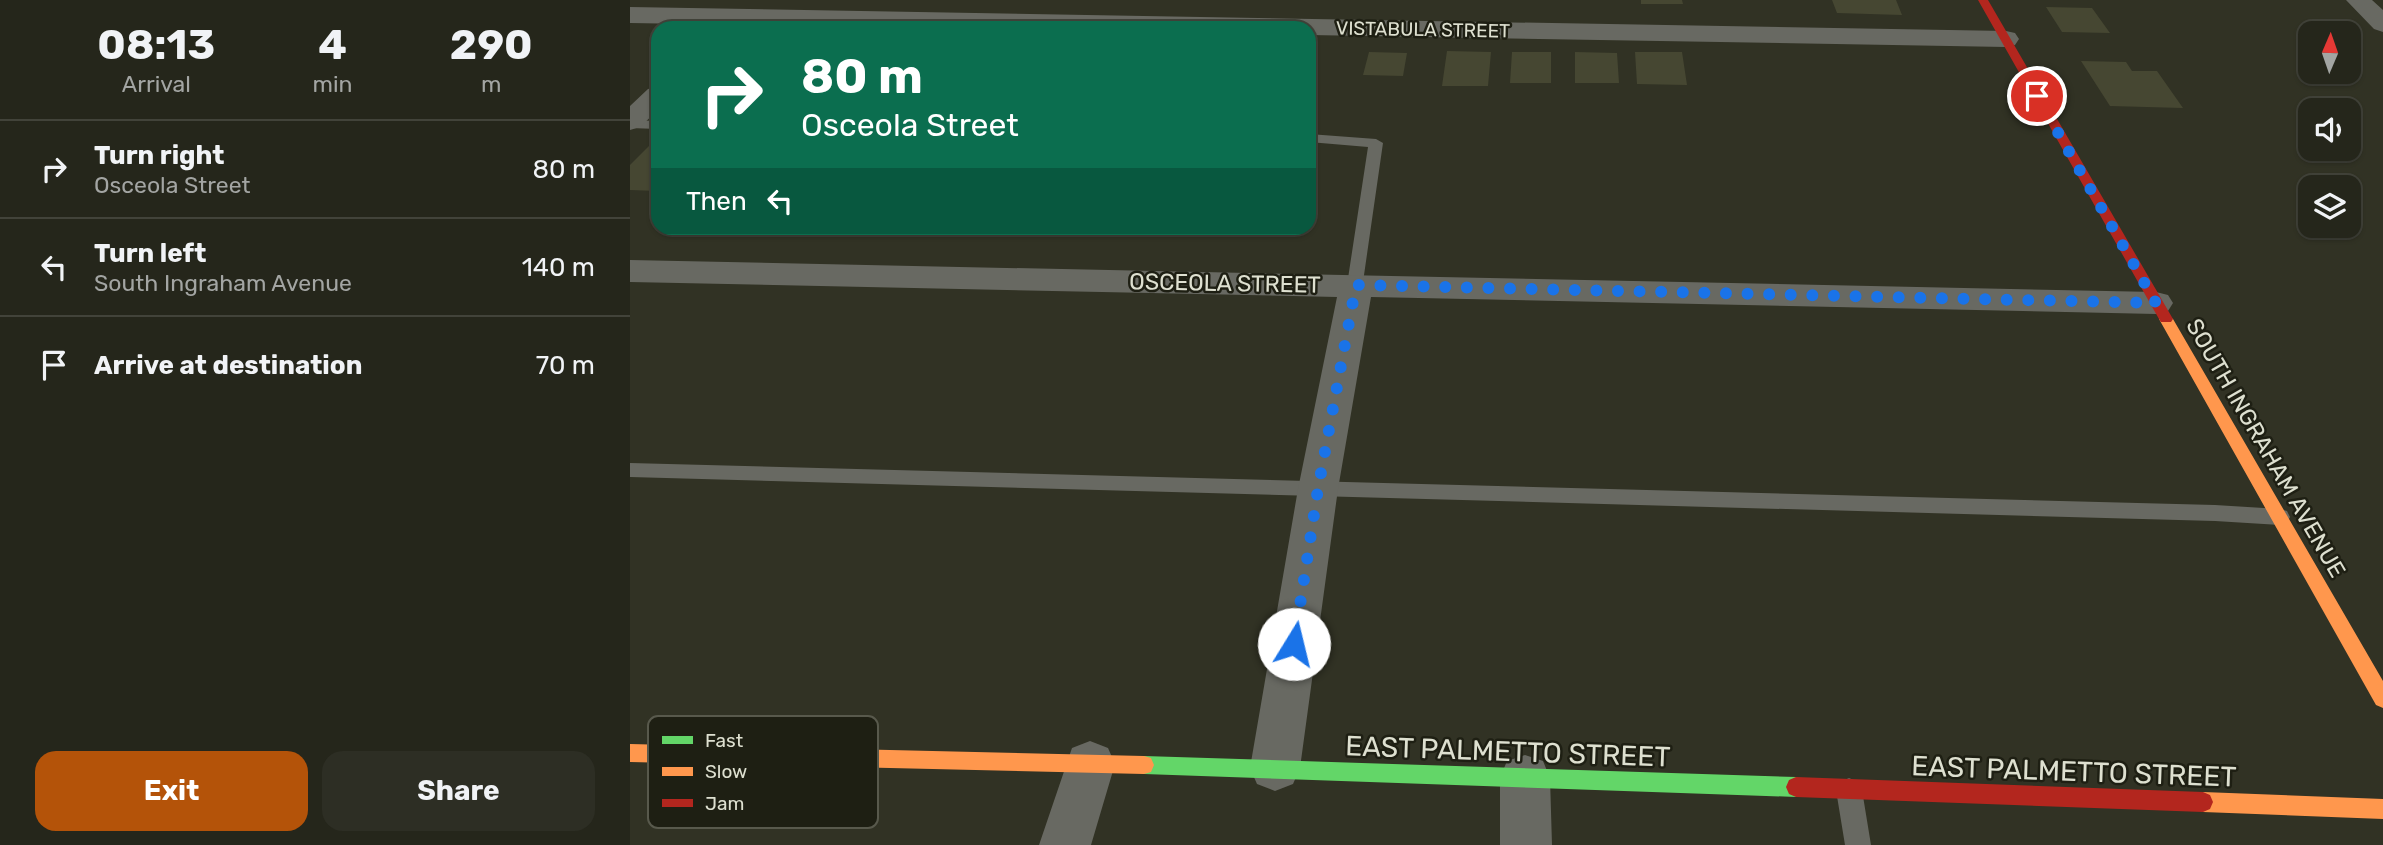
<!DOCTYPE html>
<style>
body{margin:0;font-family:Rubik,sans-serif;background:#2d2e24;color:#f1f3f6;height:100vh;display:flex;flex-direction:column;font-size:26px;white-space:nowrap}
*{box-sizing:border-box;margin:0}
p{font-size:23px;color:#a3a5a3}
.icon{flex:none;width:38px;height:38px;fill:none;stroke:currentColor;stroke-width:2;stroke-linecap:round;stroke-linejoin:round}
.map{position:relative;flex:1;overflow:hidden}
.panel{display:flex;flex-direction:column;background:#25261b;width:630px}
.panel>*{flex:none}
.hud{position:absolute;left:21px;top:21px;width:665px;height:214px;border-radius:21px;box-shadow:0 2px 5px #0004,0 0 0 2px #42433a;background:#0b6e4f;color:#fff;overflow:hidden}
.needle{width:46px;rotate:2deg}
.fabs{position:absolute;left:1668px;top:21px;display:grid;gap:14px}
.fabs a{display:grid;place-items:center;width:63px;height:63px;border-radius:14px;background:#25261b;box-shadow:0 2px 5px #0004,0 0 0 2px #42433a;font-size:35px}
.pin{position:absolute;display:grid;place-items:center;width:60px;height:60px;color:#fff;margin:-30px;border:4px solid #fff;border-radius:50%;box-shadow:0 2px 7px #0007}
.me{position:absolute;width:77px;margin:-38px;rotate:9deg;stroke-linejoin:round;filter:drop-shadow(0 0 5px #0008)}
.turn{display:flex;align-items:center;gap:24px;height:147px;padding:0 35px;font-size:32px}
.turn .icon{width:91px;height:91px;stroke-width:2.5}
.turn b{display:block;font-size:49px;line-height:60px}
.then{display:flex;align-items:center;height:66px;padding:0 35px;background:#0003;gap:14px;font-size:26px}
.eta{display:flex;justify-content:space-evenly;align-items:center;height:119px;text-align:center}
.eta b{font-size:42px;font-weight:700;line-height:49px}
.primary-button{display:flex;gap:14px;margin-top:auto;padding:14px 35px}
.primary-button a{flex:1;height:80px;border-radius:21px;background:#b45309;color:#fff;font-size:28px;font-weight:700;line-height:80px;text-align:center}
.primary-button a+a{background:#2d2e24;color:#f1f3f6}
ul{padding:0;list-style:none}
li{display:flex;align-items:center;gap:21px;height:98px;padding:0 35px;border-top:2px solid #42433a}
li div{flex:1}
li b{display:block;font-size:26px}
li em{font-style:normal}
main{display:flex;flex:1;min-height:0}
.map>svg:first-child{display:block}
</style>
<main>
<section class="panel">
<div class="eta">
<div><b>08:13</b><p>Arrival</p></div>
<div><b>4</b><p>min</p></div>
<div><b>290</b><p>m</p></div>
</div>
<ul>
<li><svg class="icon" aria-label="right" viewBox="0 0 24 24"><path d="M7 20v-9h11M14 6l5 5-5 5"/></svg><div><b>Turn right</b><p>Osceola Street</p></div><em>80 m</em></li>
<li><svg class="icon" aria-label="left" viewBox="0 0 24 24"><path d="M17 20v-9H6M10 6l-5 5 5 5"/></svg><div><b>Turn left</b><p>South Ingraham Avenue</p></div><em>140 m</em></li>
<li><svg class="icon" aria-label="arrive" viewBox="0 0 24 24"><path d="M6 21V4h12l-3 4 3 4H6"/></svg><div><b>Arrive at destination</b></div><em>70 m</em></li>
</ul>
<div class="primary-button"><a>Exit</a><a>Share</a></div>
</section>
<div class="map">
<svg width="1753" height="845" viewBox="0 0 1753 845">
<rect width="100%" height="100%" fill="#313224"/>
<path fill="#464732" d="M1011,0h41l1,4h-42z
M1202,0h64l6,15 -65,-2z
M1416,7l46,1 18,25 -48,-1z
M679,50h9l-8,27h-1z
M817,51l44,1 -3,34h-46z
M739,52l38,1 -4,23 -40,-1z
M882,52h39v31h-41z
M945,52l42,1 2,30h-44z
M1005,52h47l5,33 -50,-1z
M1451,61l45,1 6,9h25l26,37 -73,-2z
M26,139l2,52 -28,-1v-25z"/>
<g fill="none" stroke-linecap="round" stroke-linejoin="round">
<path fill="#686962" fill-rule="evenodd" d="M0,120l28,1v8l-28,-1z
M679,134l67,5 7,4 -21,146h-12l-3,-4 21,-138 -59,-5z
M0,463l1585,42 65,4 7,2 3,6 -3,6 -7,2 -65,-4 -1585,-44z
M1219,778l9,4 4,8 9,55h-26l-9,-55 4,-8z"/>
<path fill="#686962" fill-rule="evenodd" d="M1716,0h26l11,10v22l-9,-3z
M0,7l1376,24 9,2 4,6 -4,6 -9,2 -697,-12v-7h-371l-308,-5z
M28,87v23l-18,17 -10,3v-24l18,-17z
M0,260l1526,32 12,3 5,8 -5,8 -12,3 -785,-17 -33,192 -38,279 -7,16 -18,7 -18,-7 -7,-16 48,-279 39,-192 -707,-15z
M460,741l18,7 7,16 -24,81h-52l33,-97z
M895,755l18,6 7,17 2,67h-52v-67l7,-17z"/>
<path fill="#63d668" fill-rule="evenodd" d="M514,756l652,21 7,3 3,7 -3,7 -7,3 -652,-23 -7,-2 -3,-7 3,-7z"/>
<path fill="#ff974d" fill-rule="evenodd" d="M1536,314l7,5 210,362v27l-7,-3 -217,-386z
M0,744l514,12 7,2 3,7 -3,7 -7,2 -514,-12z
M1573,792l180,7v20l-180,-7 -7,-3 -3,-7 3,-7z"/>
<path fill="#b3261e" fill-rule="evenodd" d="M1348,0h10l185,319 -2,3h-10l-2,-3z
M1166,777l407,15 7,3 3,7 -3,7 -7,3 -407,-15 -7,-3 -3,-7 3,-7z"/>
</g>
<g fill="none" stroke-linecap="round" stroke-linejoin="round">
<path stroke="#1a73e8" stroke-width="12" stroke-dasharray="0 21.6" d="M664,644l24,-155 38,-204 800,18 -119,-207"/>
</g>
<g text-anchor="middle" stroke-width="5" stroke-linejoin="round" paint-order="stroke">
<g font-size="19" fill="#dee0d0" stroke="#1e1f13">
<text transform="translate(793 29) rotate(1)" y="7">VISTABULA STREET</text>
</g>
<g font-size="23" fill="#dee0d0" stroke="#1e1f13">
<text transform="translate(595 283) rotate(1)" y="8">OSCEOLA STREET</text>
<text transform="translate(1636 448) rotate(60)" y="8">SOUTH INGRAHAM AVENUE</text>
</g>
<g font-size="28" fill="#dee0d0" stroke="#1e1f13">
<text transform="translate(878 751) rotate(2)" y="10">EAST PALMETTO STREET</text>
<text transform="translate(1444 771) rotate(2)" y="10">EAST PALMETTO STREET</text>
</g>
</g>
<rect x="18" y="716" width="230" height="112" rx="10" fill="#1e1f13" stroke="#58594c" stroke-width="2"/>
<rect x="32" y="736" width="31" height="8" fill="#63d668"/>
<rect x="32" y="767" width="31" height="9" fill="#ff974d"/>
<rect x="32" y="799" width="31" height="8" fill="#b3261e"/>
<g font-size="19" fill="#dee0d0">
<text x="75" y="747">Fast</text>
<text x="75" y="778">Slow</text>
<text x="75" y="810">Jam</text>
</g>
</svg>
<div class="fabs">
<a><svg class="needle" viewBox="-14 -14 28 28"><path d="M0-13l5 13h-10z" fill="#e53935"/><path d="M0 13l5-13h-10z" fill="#a3a5a3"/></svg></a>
<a><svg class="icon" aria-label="sound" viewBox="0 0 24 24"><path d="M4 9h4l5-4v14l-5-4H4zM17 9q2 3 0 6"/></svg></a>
<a><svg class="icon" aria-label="layers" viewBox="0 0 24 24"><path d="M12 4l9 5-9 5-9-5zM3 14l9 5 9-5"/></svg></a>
</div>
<div class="pin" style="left:1407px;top:96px;background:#d93025"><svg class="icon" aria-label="arrive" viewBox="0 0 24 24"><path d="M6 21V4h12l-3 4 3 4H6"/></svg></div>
<svg class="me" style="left:664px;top:644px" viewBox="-20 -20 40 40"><circle r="19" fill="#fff"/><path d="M0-13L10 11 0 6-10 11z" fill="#1a73e8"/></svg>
<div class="hud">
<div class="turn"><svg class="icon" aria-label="right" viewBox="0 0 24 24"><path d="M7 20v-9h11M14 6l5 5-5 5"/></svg><div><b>80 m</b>Osceola Street</div></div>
<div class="then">Then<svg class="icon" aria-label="left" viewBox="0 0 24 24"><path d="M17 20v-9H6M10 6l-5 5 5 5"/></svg></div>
</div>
</div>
</main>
